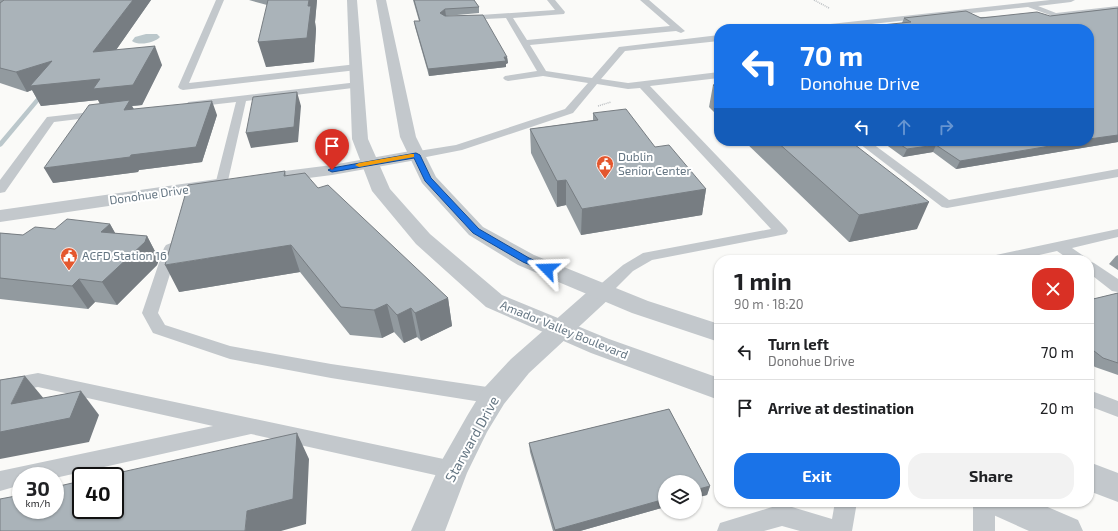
<!DOCTYPE html>
<meta charset="utf-8">
<style>
body{margin:0;font-family:"Exo 2",sans-serif;background:#f2f2f2;color:#202124;height:100vh;display:flex;flex-direction:column;font-size:15px;white-space:nowrap}
*{box-sizing:border-box;margin:0}
p{font-size:13px;color:#757577}
.icon{flex:none;width:22px;height:22px;fill:none;stroke:currentColor;stroke-width:2;stroke-linecap:round;stroke-linejoin:round}
.map{position:relative;flex:1;overflow:hidden}
.sheet{position:absolute;left:714px;top:255px;width:380px;height:252px;display:flex;flex-direction:column;background:#fff;border-radius:16px;box-shadow:0 1px 3px #0004}
.sheet>*{flex:none}
.guide{position:absolute;left:714px;top:24px;width:380px;height:122px;border-radius:16px;box-shadow:0 1px 3px #0004;background:#1a73e8;color:#fff;overflow:hidden}
.controls{position:absolute;left:658px;top:475px;display:grid;gap:8px}
.controls a{display:grid;place-items:center;width:44px;height:44px;border-radius:50%;background:#fff;box-shadow:0 1px 3px #0004;font-size:20px}
.speed{position:absolute;left:12px;top:467px;display:flex;gap:8px;font-size:20px;font-weight:700;text-align:center}
.speed>*{display:grid;place-content:center;width:52px;height:52px;border-radius:50%;background:#fff;box-shadow:0 1px 3px #0004;line-height:1}
.speed small{font-size:10px;font-weight:400}
.speed .limit{border:2px solid #111;border-radius:6px;background:#fff;color:#111}
.pin{position:absolute;display:grid;place-items:center;width:34px;height:34px;color:#fff;margin:-41px -17px;border-radius:50% 50% 50% 0;rotate:-45deg;box-shadow:0 0 4px #0007}
.pin .icon{rotate:45deg}
.me{position:absolute;width:44px;margin:-22px;rotate:292deg;stroke-linejoin:round;filter:drop-shadow(0 0 3px #0008)}
.turn{display:flex;align-items:center;gap:14px;height:84px;padding:0 20px;font-size:18px}
.turn .icon{width:52px;height:52px;stroke-width:2.5}
.turn b{display:block;font-size:28px;line-height:34px}
.lanes{display:flex;align-items:center;height:38px;padding:0 20px;background:#0003;justify-content:center;gap:20px;direction:ltr}
.lanes .off{opacity:.35}
.round{display:grid;place-items:center;flex:none;width:42px;height:42px;border-radius:16px;background:#f2f2f2}
.head{display:flex;align-items:center;justify-content:space-between;height:68px;padding:0 20px}
h1{font-size:24px;font-weight:700;line-height:30px}
.cta{display:flex;gap:8px;margin-top:auto;padding:8px 20px}
.cta a{flex:1;height:46px;border-radius:16px;background:#1a73e8;color:#fff;font-size:16px;font-weight:700;line-height:46px;text-align:center}
.cta a+a{background:#f2f2f2;color:#202124}
ul{padding:0;list-style:none}
li{display:flex;align-items:center;gap:12px;height:56px;padding:0 20px;border-top:1px solid #e0e0e0}
li div{flex:1}
li b{display:block;font-size:15px}
li em{font-style:normal}
.map>svg:first-child{display:block}
</style>
<div class="map">
<svg width="1118" height="531" viewBox="0 0 1118 531">
<rect width="100%" height="100%" fill="#fafaf8"/>
<path fill="#bbc7cb" d="M146,34h11l3,3c-6,6 -21,9 -28,4l3,-4z"/>
<g fill="none" stroke-linecap="round" stroke-linejoin="round">
<path fill="#bbc7cb" fill-rule="evenodd" d="M45,89l2,1v2l-45,54 -2,1v-6l43,-51z"/>
<path stroke="#bbbfc2" stroke-width="1.5" stroke-dasharray="1 1" stroke-linecap="butt" d="M814,0l15,8
M598,106l13,-4"/>
<path fill="#c3c8cc" fill-rule="evenodd" d="M216,0h8l-35,83 168,-19 5,3 -5,3 -174,20 -3,-1 -2,-2z
M547,0h8l10,12 -1,2 -51,4 14,22 143,-14 -30,-26h9l36,31 -4,2 -5,-2 -146,14 16,26 46,7 27,-31 100,-12v6l-94,10 -24,28 27,4 91,-11v6l-69,8 136,142 2,3 -2,3 -134,26 -19,11 -25,25 -6,1 -6,-1 -2,-4 2,-4 27,-23 20,-12 128,-24 -131,-141 -12,1 -31,-5 -24,29 -111,37 -46,9 -4,-1 -2,-3 2,-3 44,-7 109,-36 23,-26 -45,-7 -35,5 -3,-1 -2,-2 2,-2 32,-5 -31,-53 -41,2 -4,-2 4,-2 90,-6z
M1050,0h25l-4,2 -33,4 18,7 62,-7v4l-63,7 -27,-10 -202,22h-27l4,-2z
M358,82l3,1 2,2 -2,2 -115,14 -19,84 -2,3h-8l-2,-3 21,-83 -44,5 -5,-3 1,-2z
M100,111l5,3 -1,2 -50,6 -49,70 -5,1v-13l47,-63z
M856,141h13l80,59 169,-31v8l-171,31 -5,-1z
M1118,229v8l-46,11 13,9 2,3h-17l-13,-9 -40,9h-28l2,-3 5,-2z
M171,243l5,2 2,3 -20,65 7,12 65,21 101,18 163,24 7,3 2,5 -2,5 -7,3 -163,-26 -101,-19 -77,-26 -11,-20 22,-65 2,-3z
M1089,261l5,2 24,16v13l-6,-1 -23,-18z
M38,373l415,88 7,2 3,7 -3,7 -7,2 -202,-45 -196,44v-2h-34v9l-21,6v-20l213,-45 -175,-39 -38,7v-14z
M1089,390l29,11v16l-29,-11z
M835,502h22l-5,29h-52l-18,-5 -18,5h-47l3,-8 62,-19 50,15z
M973,502h22v29h-22z"/>
<path fill="#c3c8cc" fill-rule="evenodd" d="M416,150l6,1 3,4 -3,4 -90,16 -55,7 -6,-1 -3,-4 3,-4 6,-1 55,-7z
M217,179l7,2 2,4 -2,4 -224,33v-12z
M602,284l8,2 4,6 -4,6 -81,75 -25,31 -17,28 -20,41 -22,58h-34l31,-71 25,-44 17,-28 27,-29 83,-73z"/>
<path fill="#c3c8cc" fill-rule="evenodd" d="M347,0h10l11,139 22,50 40,45 72,61 107,44 110,39v22l-128,-47 -105,-46 -70,-63 -44,-53 -20,-52z
M376,0h10l30,137 20,40 47,50 51,28 114,46 71,23v18l-87,-29 -114,-48 -49,-30 -47,-52 -22,-46z
M1089,462l29,11v29l-29,-11z
M984,502h52l42,18 5,11h-54l-40,-18z"/>
</g>
<path fill="#929a9f" d="M0,0h151l-35,50 46,15 -20,40 -10,1 2,3 83,6 -15,47 -63,8 -1,2 -85,11 47,-79 -2,-4 -57,6 -9,-16 -5,2 -27,-9z
M249,0h68l-2,22 1,7 -2,33 -48,5 1,-62z
M413,0h61l5,7v6l-33,3h-1l62,41 1,6 -2,1v3l-77,9 -14,-49 -1,-6h5z
M1118,8v134l-162,27 -23,-17 -30,5 -22,-16h208l-187,-118 2,-5 146,-2z
M719,84v33l-10,-10 4,-22z
M593,113l62,34 51,42 -4,26 -121,20 -15,-30 -9,2 -26,-54 -1,-24 63,-9z
M744,141h106l67,88 -68,13z
M285,171l1,5 32,12 130,110 4,28 -31,15 -4,-4 -13,6 -10,-11 -12,6 -32,-3 -50,-63 -121,20z
M110,224l5,9 32,3 12,23 -2,6 -40,40 -22,-3 -7,7 -88,-10v-66l23,2 32,-6z
M1118,255v15l-9,-6 7,-8z
M1118,293v82l-23,-8 -6,-5v-62z
M669,409l41,77 -3,9 -12,3v-16h-30v25l-85,24h-27l-23,-79 -1,-9z"/>
<path fill="#777d82" d="M133,0h18l-49,70 -9,-18z
M309,0h8l-2,22 1,7 -2,33 -48,5 -8,-25 50,-36z
M445,9l1,7 -5,4 -1,-7z
M155,46l7,19 -20,40 -10,1 4,8 -33,-5 -5,-9 -57,6 -9,-16 -5,2 -11,-20 36,-11z
M507,57l1,6 -2,1v3l-77,9 -1,-7z
M297,92l4,14 -3,36 -47,6 -5,-15z
M212,101l5,14 -15,47 -63,8 -1,2 -85,11 -9,-15 87,-13z
M1118,135v7l-162,27 4,-8 120,-20h9v-2z
M936,145l-3,7 -30,5 4,-8z
M566,180v25l-9,2v-26z
M706,189l-4,26 -121,20 1,-26z
M929,202l-12,27 -68,13 10,-27z
M110,224l13,23 -22,-15z
M147,236l12,23 -2,6 -40,40 -15,-23z
M291,245l9,27 -121,20 -14,-27z
M79,279l16,23 -7,7 -16,-23z
M448,298l4,28 -31,15 -6,-28z
M387,304l7,28 -12,6 -8,-28z
M411,308l6,29 -13,6 -7,-28z
M25,376l20,24 36,-9 18,24 -10,27 -89,17v-27l11,-28z
M297,433l12,26 -3,65 -25,7h-36l2,-20z
M710,486l-3,9 -12,3v-8z
M665,499v8l-85,24h-25v-1z"/>
<path fill="#aab3b9" stroke="#777d82" d="M4,0h129l-40,52 62,-6 -22,39 -40,4 7,-10 -70,7 22,-25 -36,11 -16,-4v-65z
M268,0h41l-1,6h3l-4,32 -49,4z
M414,0h60l5,7 -34,2 -5,4 5,3 38,-1 24,42h-3l2,4 -78,8 -14,-48h6z
M1118,8v127l-29,4v-110h-246l68,-7 -7,-4 62,-7 15,7 56,-6 13,4z
M719,84v6l-6,-5z
M297,92l-3,35 -48,6 7,-36z
M130,100l-6,10 88,-9 -16,46 -65,8 -1,2 -86,11 45,-63z
M626,109l29,38 14,-2 37,44 -124,20 -16,-29 -9,1 -27,-52 68,-9 -5,-7z
M776,141h74l79,61 -70,13z
M895,141h185l-120,20 -24,-16 -29,4z
M285,171l-1,5 21,-3 13,15 10,-3 120,113 -33,15 -4,-5 -14,7 -10,-11 -13,6 -33,-3 -50,-62 -126,20 23,-80z
M67,219l43,5 -9,8 46,4 -2,6 -43,40 -23,-3 -7,7 -72,-8v-45l23,2 12,-8 20,2z
M1118,293v70l-15,-5 -14,-11v-47z
M25,376l-14,28 70,-13 -11,27 -70,14v-52z
M669,409l41,77 -15,4v-8h-30v17l-110,31 -26,-87z
M297,433l-4,66 -46,12 -2,20h-245v-32l21,-4v15h34v-23l26,-6v29h34v-34h-11z"/>
<path fill="#1a73e8" stroke="#114b97" d="M416,153l4,2 11,23 48,51 50,29 21,9 1,2 -1,2h-6l-21,-9 -50,-29 -48,-52 -11,-23 -82,14 -4,-2 4,-2z"/>
<path fill="#f59e0b" d="M411,154h3v3l-55,10 -4,-2 4,-2z"/>
<defs>
<g id="civic-pin" transform="scale(0.9)"><path d="M0 17L-7.5 6A9.5 9.5 0 1 1 7.5 6Z" fill="#e4572e" stroke="#fff"/><path d="M-.6-6.5H3V-4.5H.6V-3L4-1V1h2V6H-6V1h2V-1L-.6-3ZM-1.2 2.5V6h2.4V2.5Z" fill="#fff"/></g>
</defs>
<g fill-rule="evenodd">
<use href="#civic-pin" x="605" y="164"/>
<use href="#civic-pin" x="69" y="256"/>
</g>
<g text-anchor="middle" stroke-width="4" stroke-linejoin="round" paint-order="stroke">
<g font-size="12" fill="#657683" stroke="#fff" text-anchor="start">
<text x="618" y="161">Dublin<tspan x="618" dy="14">Senior Center</tspan></text>
<text x="82" y="260">ACFD Station 16</text>
</g>
<g font-size="12" fill="#657683" stroke="#fff">
<text transform="translate(149 195) rotate(-8)" y="4">Donohue Drive</text>
<text transform="translate(564 330) rotate(22)" y="4">Amador Valley Boulevard</text>
</g>
<g font-size="14" fill="#657683" stroke="#fff">
<text transform="translate(472 439) rotate(-61)" y="5">Starward Drive</text>
</g>
</g>
</svg>
<div class="controls">
<a><svg class="icon" aria-label="layers" viewBox="0 0 24 24"><path d="M12 4l9 5-9 5-9-5zM3 14l9 5 9-5"/></svg></a>
</div>
<div class="speed"><div>30<small>km/h</small></div><div class="limit">40</div></div>
<div class="pin" style="left:332px;top:170px;background:#d93025"><svg class="icon" aria-label="arrive" viewBox="0 0 24 24"><path d="M6 21V4h12l-3 4 3 4H6"/></svg></div>
<svg class="me" style="left:547px;top:269px" viewBox="-20 -20 40 40"><path d="M0-17L14 15 0 8-14 15z" fill="#1a73e8" stroke="#fff" stroke-width="4"/></svg>
<div class="guide">
<div class="turn"><svg class="icon" aria-label="left" viewBox="0 0 24 24"><path d="M17 20v-9H6M10 6l-5 5 5 5"/></svg><div><b>70 m</b>Donohue Drive</div></div>
<div class="lanes"><svg class="icon" aria-label="left" viewBox="0 0 24 24"><path d="M17 20v-9H6M10 6l-5 5 5 5"/></svg><svg class="icon off" aria-label="ahead" viewBox="0 0 24 24"><path d="M12 20V5M6 11l6-6 6 6"/></svg><svg class="icon off" aria-label="right" viewBox="0 0 24 24"><path d="M7 20v-9h11M14 6l5 5-5 5"/></svg></div>
</div>
<section class="sheet">
<div class="head"><div><h1>1 min</h1><p>90 m · 18:20</p></div><a class="round" style="background:#d93025;color:#fff"><svg class="icon" aria-label="close" viewBox="0 0 24 24"><path d="M6 6l12 12M18 6L6 18"/></svg></a></div>
<ul>
<li><svg class="icon" aria-label="left" viewBox="0 0 24 24"><path d="M17 20v-9H6M10 6l-5 5 5 5"/></svg><div><b>Turn left</b><p>Donohue Drive</p></div><em>70 m</em></li>
<li><svg class="icon" aria-label="arrive" viewBox="0 0 24 24"><path d="M6 21V4h12l-3 4 3 4H6"/></svg><div><b>Arrive at destination</b></div><em>20 m</em></li>
</ul>
<div class="cta"><a>Exit</a><a>Share</a></div>
</section>
</div>
